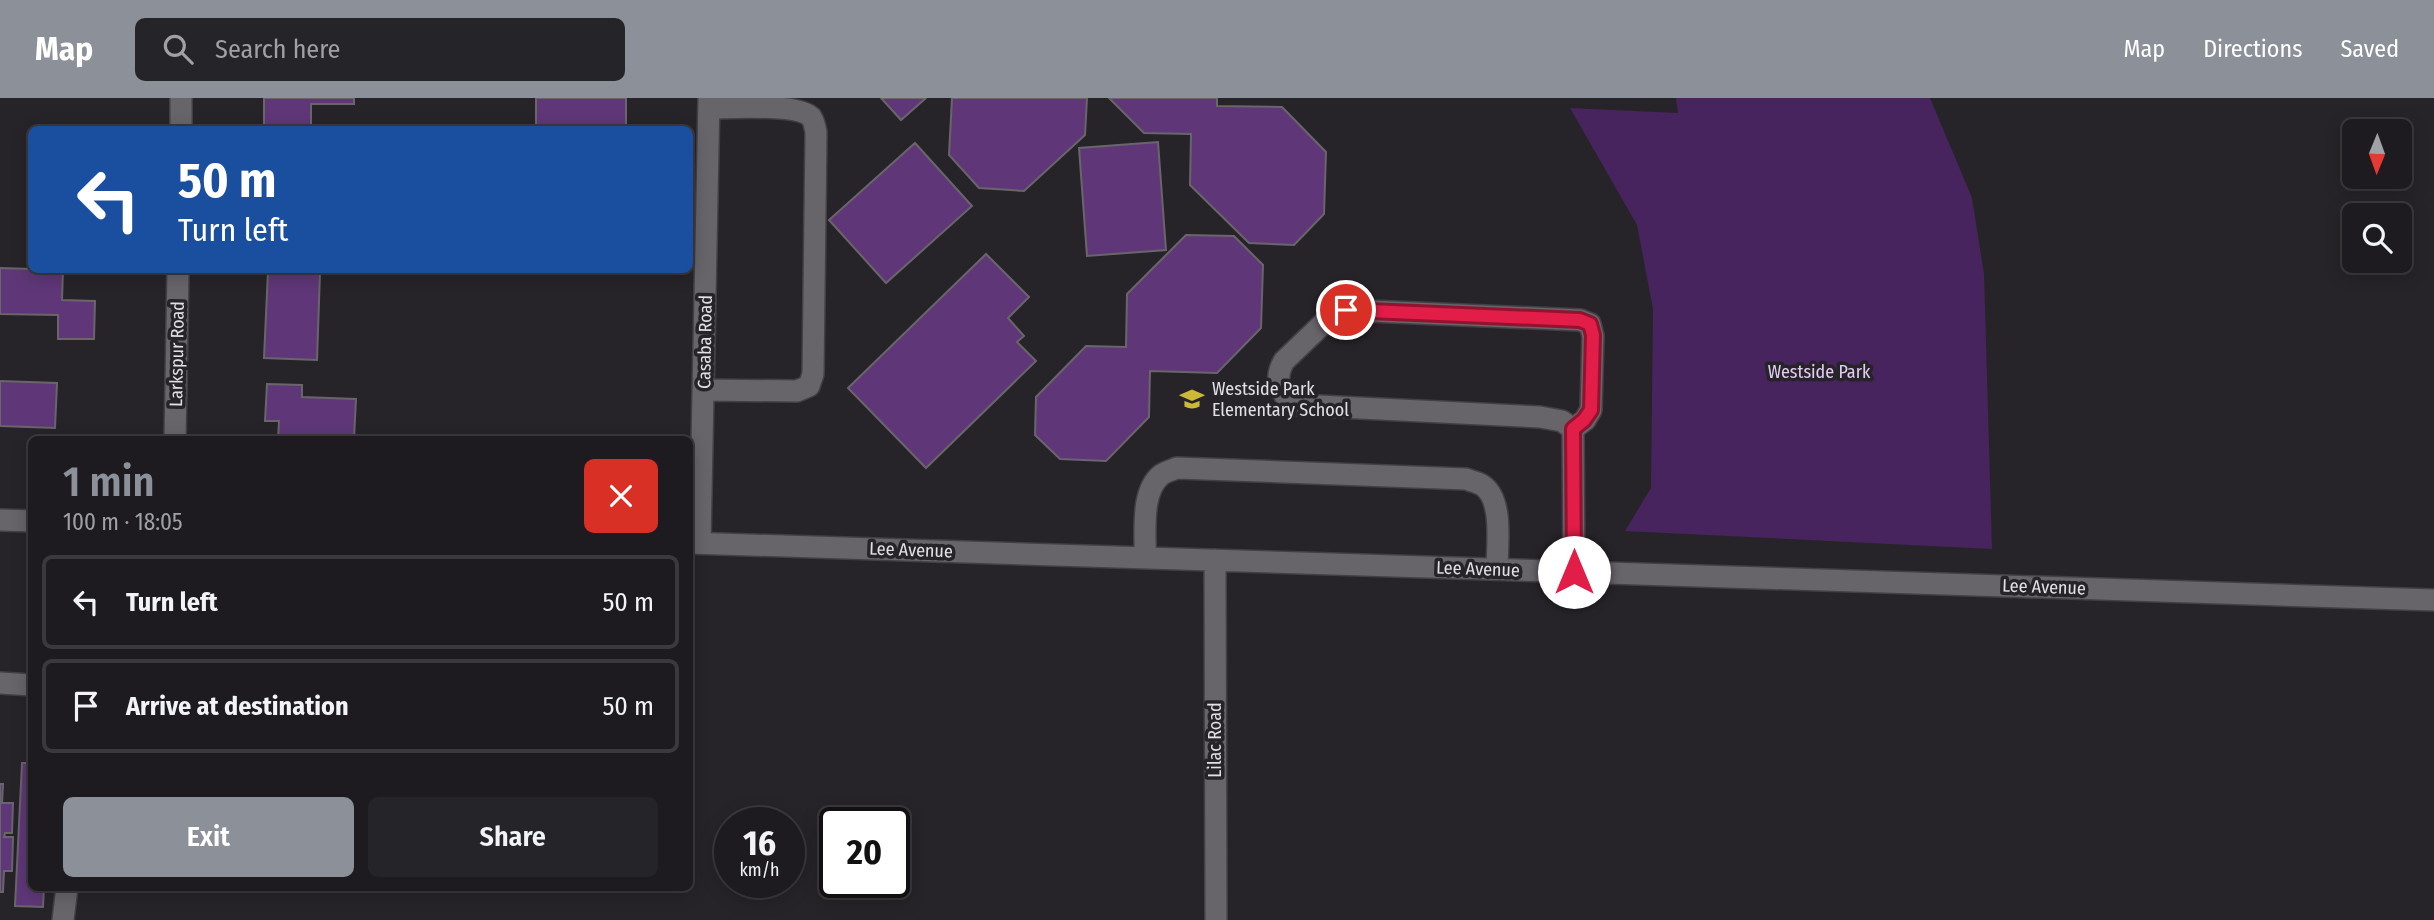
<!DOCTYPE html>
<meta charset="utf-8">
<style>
body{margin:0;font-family:"Fira Sans Condensed",sans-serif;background:#252428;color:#f1f3f6;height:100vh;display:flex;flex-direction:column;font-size:26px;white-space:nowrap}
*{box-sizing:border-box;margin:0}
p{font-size:23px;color:#a0a1a4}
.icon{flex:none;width:38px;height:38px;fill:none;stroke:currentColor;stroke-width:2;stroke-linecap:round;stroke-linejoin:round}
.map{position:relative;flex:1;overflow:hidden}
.sheet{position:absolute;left:28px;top:338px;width:665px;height:455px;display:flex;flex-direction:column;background:#1d1b1f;border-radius:10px;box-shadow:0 4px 18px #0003,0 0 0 2px #3b393d}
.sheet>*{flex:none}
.banner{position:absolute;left:28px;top:28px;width:665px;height:147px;border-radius:10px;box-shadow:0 4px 18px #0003,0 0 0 2px #3b393d;background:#1a4fa0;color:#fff;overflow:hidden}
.needle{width:46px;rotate:181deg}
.fabs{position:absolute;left:2342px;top:21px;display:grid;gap:14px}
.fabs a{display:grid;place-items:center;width:70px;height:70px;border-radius:10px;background:#1d1b1f;box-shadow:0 4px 18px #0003,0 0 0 2px #3b393d;font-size:35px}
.speed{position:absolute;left:714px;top:709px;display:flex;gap:14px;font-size:35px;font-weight:700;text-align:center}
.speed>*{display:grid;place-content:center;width:91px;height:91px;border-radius:50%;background:#1d1b1f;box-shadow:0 4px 18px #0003,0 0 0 2px #3b393d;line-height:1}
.speed small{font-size:18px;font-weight:400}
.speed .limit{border:4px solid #111;border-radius:10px;background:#fff;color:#111}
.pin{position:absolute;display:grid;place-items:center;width:60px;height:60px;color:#fff;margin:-30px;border:4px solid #fff;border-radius:50%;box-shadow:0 2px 7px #0007}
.me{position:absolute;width:77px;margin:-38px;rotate:0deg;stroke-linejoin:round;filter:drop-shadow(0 0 5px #0008)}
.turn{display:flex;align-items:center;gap:24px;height:147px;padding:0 35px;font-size:32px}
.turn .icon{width:91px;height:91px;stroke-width:2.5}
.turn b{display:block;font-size:49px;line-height:60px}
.round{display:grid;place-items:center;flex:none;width:74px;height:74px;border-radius:10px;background:#252428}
.overview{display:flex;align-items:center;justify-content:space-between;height:119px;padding:0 35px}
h1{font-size:42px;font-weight:600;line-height:52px;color:#8c9099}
.action{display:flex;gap:14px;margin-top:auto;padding:14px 35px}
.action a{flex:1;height:80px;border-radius:10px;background:#8c9099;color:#fff;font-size:28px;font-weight:600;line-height:80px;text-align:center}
.action a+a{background:#252428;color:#f1f3f6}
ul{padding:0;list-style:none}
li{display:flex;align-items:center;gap:21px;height:94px;margin:0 14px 10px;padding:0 21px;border:4px solid #3b393d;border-radius:10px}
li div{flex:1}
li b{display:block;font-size:26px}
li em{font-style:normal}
header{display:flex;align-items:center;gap:42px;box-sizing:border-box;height:98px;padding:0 35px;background:#8c9099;color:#fff}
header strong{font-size:33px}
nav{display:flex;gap:38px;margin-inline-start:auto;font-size:24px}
.search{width:490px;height:63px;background:#252428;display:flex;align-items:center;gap:18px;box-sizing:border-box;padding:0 24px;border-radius:10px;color:#a0a1a4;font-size:26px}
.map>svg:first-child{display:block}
</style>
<header>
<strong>Map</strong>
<div class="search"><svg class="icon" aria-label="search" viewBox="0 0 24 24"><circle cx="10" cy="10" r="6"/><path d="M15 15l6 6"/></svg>Search here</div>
<nav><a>Map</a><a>Directions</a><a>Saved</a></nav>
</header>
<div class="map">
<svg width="2434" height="822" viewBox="0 0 2434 822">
<rect width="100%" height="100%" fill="#272429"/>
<path fill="#47245d" d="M1676,0h254l42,100 12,76 8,275 -367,-18 26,-43 2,-179 -16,-84 -67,-117 108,5z"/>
<path fill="#5f3778" stroke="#69656b" stroke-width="2" d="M264,0h90v6h-43v26h-47z
M536,0h90v32h-90z
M881,0h45l-25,22z
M952,0h135l-2,37 -61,56 -45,-3 -30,-33z
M1109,0h108v8l65,1 44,45 -2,62 -30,31 -45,-2 -59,-58 1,-51 -47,-1z
M1158,44l8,108 -79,6 -8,-108z
M915,45l57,63 -86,77 -57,-63z
M1186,137l48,1 29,29 -2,63 -44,45 -67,-2 -1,46 -43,44 -46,-2 -25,-24 1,-38 50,-51 40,1 1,-53z
M986,156l43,43 -21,21 16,18 -7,6 19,19 -110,107 -78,-80z
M0,170l63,2 -1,30 33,1 -1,38h-36v-24l-58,-1z
M268,173l52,2 -3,87 -53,-2z
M0,283l57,2 -2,45 -55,-2z
M267,286l35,1v12l54,2 -2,40h-76l1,-18h-14z
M22,665h10v124h12l-1,20 -28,-1z
M0,686h3l-1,19h11l-1,30h-7l-1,4h9l-1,34h-8l-1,21h-3z"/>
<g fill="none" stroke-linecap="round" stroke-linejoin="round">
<g stroke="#424044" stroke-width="24">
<path id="minor" d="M181,32v-32
M1346,212l234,10 10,4 3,12 -2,74 -6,10 -12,9 -11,-8 -22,-4 -241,-12c-19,-8 -26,-25 -15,-44l48,-46z
M704,292l93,1 12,-5 4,-12 3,-242c-1,-5 -2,-11 -5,-15 -14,-14 -81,-9 -102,-9
M1573,331l1,143
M175,341l3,-169
M0,422l32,1
M690,445l1744,57
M700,445l9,-445
M1145,460c1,-24 -5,-66 16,-83 4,-3 11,-5 16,-7l289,11c5,2 11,3 16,6 22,14 15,61 15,84
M1215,462l1,360
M0,585l32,2
M63,822l4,-33"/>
</g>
<use href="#minor" stroke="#67646a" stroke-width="21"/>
</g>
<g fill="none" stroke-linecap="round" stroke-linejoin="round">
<g stroke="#92132f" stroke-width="18">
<path id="route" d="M1346,212l234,10 10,4 3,11 -2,75 -7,10 -11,9 1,143"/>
</g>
<use href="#route" stroke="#e11d48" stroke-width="12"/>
</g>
<defs>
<g id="school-bare" transform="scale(1.89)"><path d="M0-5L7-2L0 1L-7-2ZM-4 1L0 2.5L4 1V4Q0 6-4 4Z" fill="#ccb938" stroke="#272429" stroke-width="2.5" paint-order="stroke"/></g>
</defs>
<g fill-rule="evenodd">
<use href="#school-bare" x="1192" y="301"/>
</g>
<g text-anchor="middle" stroke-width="7" stroke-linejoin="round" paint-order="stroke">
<g font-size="18" fill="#e2e0e4" stroke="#272429">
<text transform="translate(705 244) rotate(-89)" y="6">Casaba Road</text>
<text transform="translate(177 256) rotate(-89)" y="6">Larkspur Road</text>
<text transform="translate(911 452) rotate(2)" y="6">Lee Avenue</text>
<text transform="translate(1478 471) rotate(2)" y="6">Lee Avenue</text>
<text transform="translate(2044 489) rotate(2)" y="6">Lee Avenue</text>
<text transform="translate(1215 642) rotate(-90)" y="6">Lilac Road</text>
</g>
<g font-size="18" fill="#e2ccf2" stroke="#272429">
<text x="1819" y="280">Westside Park</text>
</g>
<g font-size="18" fill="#e2e0e4" stroke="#272429" text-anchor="start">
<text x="1212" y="297">Westside Park<tspan x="1212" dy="21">Elementary School</tspan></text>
</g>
</g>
</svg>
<div class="fabs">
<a><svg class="needle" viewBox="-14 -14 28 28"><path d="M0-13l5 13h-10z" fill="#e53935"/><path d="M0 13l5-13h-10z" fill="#a0a1a4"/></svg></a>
<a><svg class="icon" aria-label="search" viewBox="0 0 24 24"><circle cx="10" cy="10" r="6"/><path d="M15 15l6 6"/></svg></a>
</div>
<div class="speed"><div>16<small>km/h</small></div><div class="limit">20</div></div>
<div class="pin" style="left:1346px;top:212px;background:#d93025"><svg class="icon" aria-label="arrive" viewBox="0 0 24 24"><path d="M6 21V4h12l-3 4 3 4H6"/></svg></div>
<svg class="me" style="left:1574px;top:474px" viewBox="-20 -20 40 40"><circle r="19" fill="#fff"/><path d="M0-13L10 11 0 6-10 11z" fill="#e11d48"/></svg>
<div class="banner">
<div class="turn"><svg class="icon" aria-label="left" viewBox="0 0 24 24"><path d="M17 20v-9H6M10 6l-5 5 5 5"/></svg><div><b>50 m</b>Turn left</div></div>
</div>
<section class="sheet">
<div class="overview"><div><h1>1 min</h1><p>100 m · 18:05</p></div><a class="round" style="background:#d93025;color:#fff"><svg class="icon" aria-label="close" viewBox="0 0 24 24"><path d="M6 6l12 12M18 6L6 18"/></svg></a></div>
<ul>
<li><svg class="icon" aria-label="left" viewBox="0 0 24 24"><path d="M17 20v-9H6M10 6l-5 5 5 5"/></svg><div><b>Turn left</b></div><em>50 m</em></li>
<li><svg class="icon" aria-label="arrive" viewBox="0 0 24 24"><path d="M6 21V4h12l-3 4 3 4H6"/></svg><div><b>Arrive at destination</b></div><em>50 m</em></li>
</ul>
<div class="action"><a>Exit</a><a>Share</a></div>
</section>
</div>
